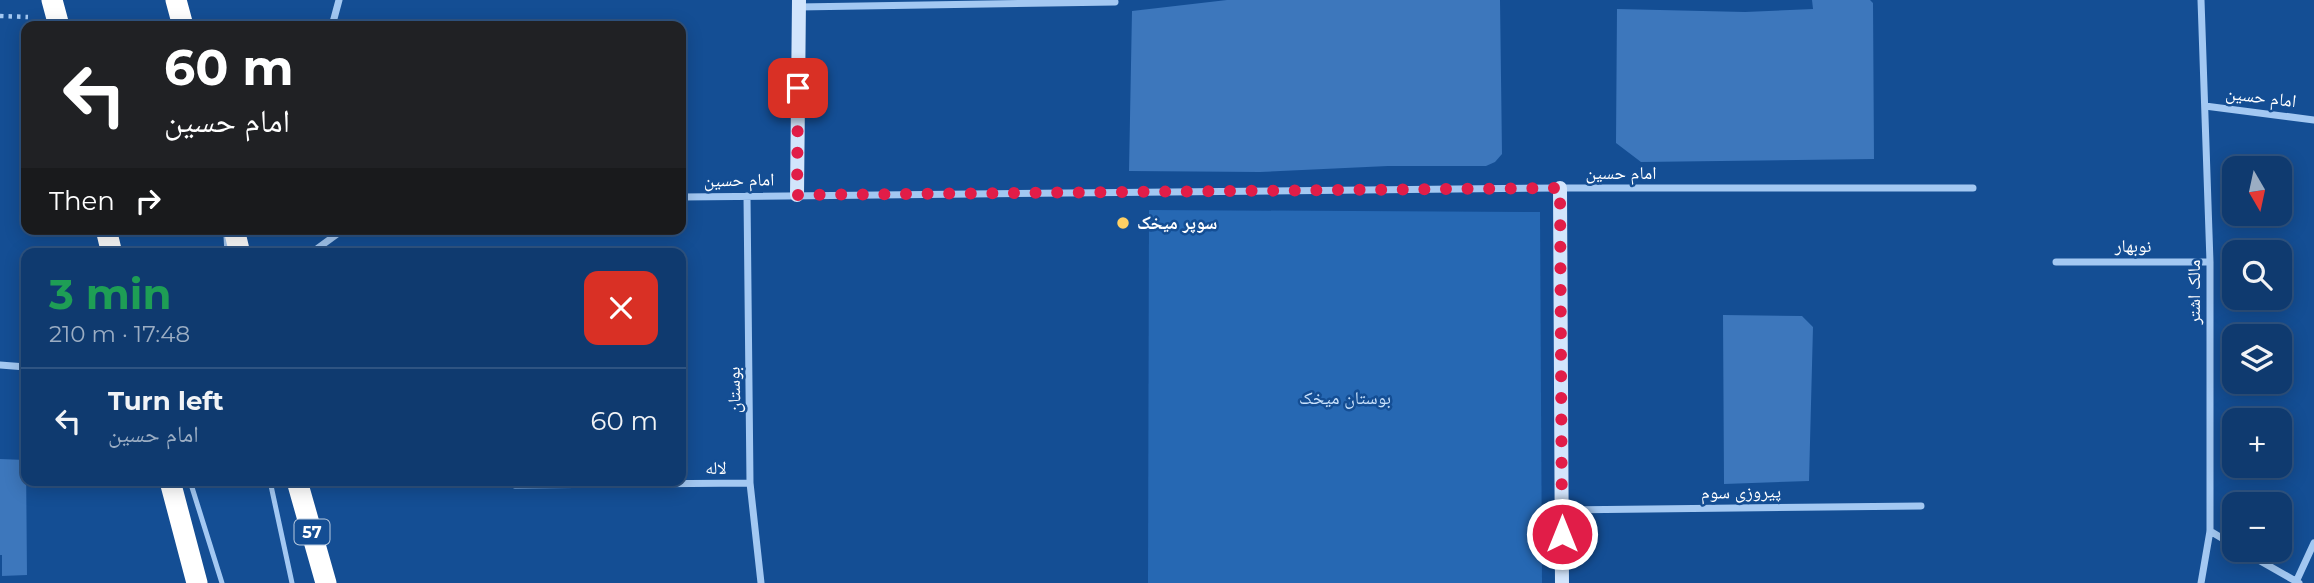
<!DOCTYPE html>
<meta charset="utf-8">
<style>
body{margin:0;font-family:Montserrat,"Noto Naskh Arabic",sans-serif;background:#184174;color:#f1f3f6;height:100vh;display:flex;flex-direction:column;font-size:26px;white-space:nowrap}
*{box-sizing:border-box;margin:0}
p{font-size:23px;color:#9badc3}
.icon{flex:none;width:38px;height:38px;fill:none;stroke:currentColor;stroke-width:2;stroke-linecap:round;stroke-linejoin:round}
.map{position:relative;flex:1;overflow:hidden}
.panel{position:absolute;left:21px;top:248px;width:665px;height:238px;display:flex;flex-direction:column;background:#0f3a6f;border-radius:14px;box-shadow:0 4px 18px #0003,0 0 0 2px #2f5482}
.panel>*{flex:none}
.top-card{position:absolute;left:21px;top:21px;width:665px;height:214px;border-radius:14px;box-shadow:0 4px 18px #0003,0 0 0 2px #2f5482;background:#202124;color:#fff;overflow:hidden}
.needle{width:46px;rotate:171deg}
.controls{position:absolute;left:2222px;top:156px;display:grid;gap:14px}
.controls a{display:grid;place-items:center;width:70px;height:70px;border-radius:14px;background:#0f3a6f;box-shadow:0 4px 18px #0003,0 0 0 2px #2f5482;font-size:35px}
.pin{position:absolute;display:grid;place-items:center;width:60px;height:60px;color:#fff;margin:-30px;border-radius:14px;box-shadow:0 4px 10px #0006}
.me{position:absolute;width:77px;margin:-38px;rotate:0deg;stroke-linejoin:round;filter:drop-shadow(0 0 5px #0008)}
.turn{display:flex;align-items:center;gap:24px;height:147px;padding:0 28px;font-size:32px}
.turn .icon{width:91px;height:91px;stroke-width:2.5}
.turn b{display:block;font-size:49px;line-height:60px}
.then{display:flex;align-items:center;height:66px;padding:0 28px;background:#0003;gap:14px;font-size:26px}
.round{display:grid;place-items:center;flex:none;width:74px;height:74px;border-radius:14px;background:#184174}
.head{display:flex;align-items:center;justify-content:space-between;height:119px;padding:0 28px}
h1{font-size:42px;font-weight:700;line-height:52px;color:#1e9e55}
ul{padding:0;list-style:none}
li{display:flex;align-items:center;gap:21px;height:105px;padding:0 28px;border-top:2px solid #2f5482}
li div{flex:1}
li b{display:block;font-size:26px}
li em{font-style:normal}
.map>svg:first-child{display:block}
</style>
<div class="map">
<svg width="2314" height="583" viewBox="0 0 2314 583">
<rect width="100%" height="100%" fill="#144e94"/>
<path fill="#2668b3" d="M1149,210l391,2 2,371h-394z"/>
<path fill="#3d77bc" d="M1227,0h273l2,154 -7,8 -9,4h-98l-128,6 -131,-1 3,-160z
M1812,0h58l3,3 1,156 -233,3 -25,-19 1,-134 128,3 68,-3z
M1723,315l79,1 11,11 -4,154 -85,3z
M0,459l26,1 1,115 -25,1v-21h-2z"/>
<g fill="none" stroke-linecap="round" stroke-linejoin="round">
<path stroke="#a3c8f2" stroke-width="4.5" stroke-dasharray="3.5 5" stroke-linecap="butt" d="M0,16l28,1"/>
<path stroke="#a3c8f2" stroke-width="5" d="M226,236l1,18
M190,481l32,102
M270,481l22,102"/>
<path stroke="#a3c8f2" stroke-width="7" d="M2201,0l9,262v269l-9,52
M798,7l317,-5
M332,26l7,-26
M2205,106l109,14
M747,196l3,287 11,100
M681,197l879,-9h413
M315,254l3,-6 26,-19
M2056,262h154
M0,365l26,2
M515,485l235,-2
M1562,510l359,-4
M2210,531l25,15
M2241,550l58,33
M2296,582l18,-39"/>
<path stroke="#d2e5fc" stroke-width="14" d="M1560,188l2,395
M797,195l2,-195"/>
<path stroke="#fff" stroke-width="21" d="M52,0l7,26
M176,0l7,26
M106,229l6,25
M234,229l6,25
M170,481l27,102
M297,481l29,102"/>
</g>
<g fill="none" stroke-linecap="round" stroke-linejoin="round">
<path stroke="#e11d48" stroke-width="12" stroke-dasharray="0 21.6" d="M798,88l-1,107 763,-7 2,346"/>
</g>
<circle fill="#ffd064" stroke="#144e94" stroke-width="2.5" cx="1123" cy="223" r="7"/>
<g text-anchor="middle" stroke-width="5" stroke-linejoin="round" paint-order="stroke">
<rect fill="#144e94" stroke="#b8cadf" stroke-width="2" x="294.5" y="519.5" width="35" height="25" rx="5"/>
<g font-size="16" font-weight="bold" fill="#fff">
<text x="312" y="538">57</text>
</g>
<g font-size="18" fill="#fff" stroke="#144e94">
<text transform="translate(2261 97) rotate(7)" y="6">امام حسین</text>
<text x="1621" y="179">امام حسین</text>
<text transform="translate(739 180) rotate(-1)" y="6">امام حسین</text>
<text x="2133" y="252">نوبهار</text>
<text transform="translate(2194 292) rotate(-90)" y="6">مالک اشتر</text>
<text transform="translate(734 390) rotate(-91)" y="6">بوستان</text>
<text x="716" y="474">لاله</text>
<text transform="translate(1741 492) rotate(-1)" y="6">پیروزی سوم</text>
</g>
<g font-size="18" font-weight="bold" fill="#fff" stroke="#144e94" text-anchor="start">
<text x="1137" y="229">سوپر میخک</text>
</g>
<g font-size="18" fill="#cae2fc" stroke="#144e94">
<text x="1345" y="404">بوستان میخک</text>
</g>
</g>
</svg>
<div class="controls">
<a><svg class="needle" viewBox="-14 -14 28 28"><path d="M0-13l5 13h-10z" fill="#e53935"/><path d="M0 13l5-13h-10z" fill="#9badc3"/></svg></a>
<a><svg class="icon" aria-label="search" viewBox="0 0 24 24"><circle cx="10" cy="10" r="6"/><path d="M15 15l6 6"/></svg></a>
<a><svg class="icon" aria-label="layers" viewBox="0 0 24 24"><path d="M12 4l9 5-9 5-9-5zM3 14l9 5 9-5"/></svg></a>
<a>+</a>
<a>−</a>
</div>
<div class="pin" style="left:798px;top:88px;background:#d93025"><svg class="icon" aria-label="arrive" viewBox="0 0 24 24"><path d="M6 21V4h12l-3 4 3 4H6"/></svg></div>
<svg class="me" style="left:1562px;top:534px" viewBox="-20 -20 40 40"><circle r="17" fill="#e11d48" stroke="#fff" stroke-width="3"/><path d="M0-11L8 9 0 5-8 9z" fill="#fff"/></svg>
<div class="top-card">
<div class="turn"><svg class="icon" aria-label="left" viewBox="0 0 24 24"><path d="M17 20v-9H6M10 6l-5 5 5 5"/></svg><div><b>60 m</b>امام حسین</div></div>
<div class="then">Then<svg class="icon" aria-label="right" viewBox="0 0 24 24"><path d="M7 20v-9h11M14 6l5 5-5 5"/></svg></div>
</div>
<section class="panel">
<div class="head"><div><h1>3 min</h1><p>210 m · 17:48</p></div><a class="round" style="background:#d93025;color:#fff"><svg class="icon" aria-label="close" viewBox="0 0 24 24"><path d="M6 6l12 12M18 6L6 18"/></svg></a></div>
<ul>
<li><svg class="icon" aria-label="left" viewBox="0 0 24 24"><path d="M17 20v-9H6M10 6l-5 5 5 5"/></svg><div><b>Turn left</b><p>امام حسین</p></div><em>60 m</em></li>
</ul>
</section>
</div>
